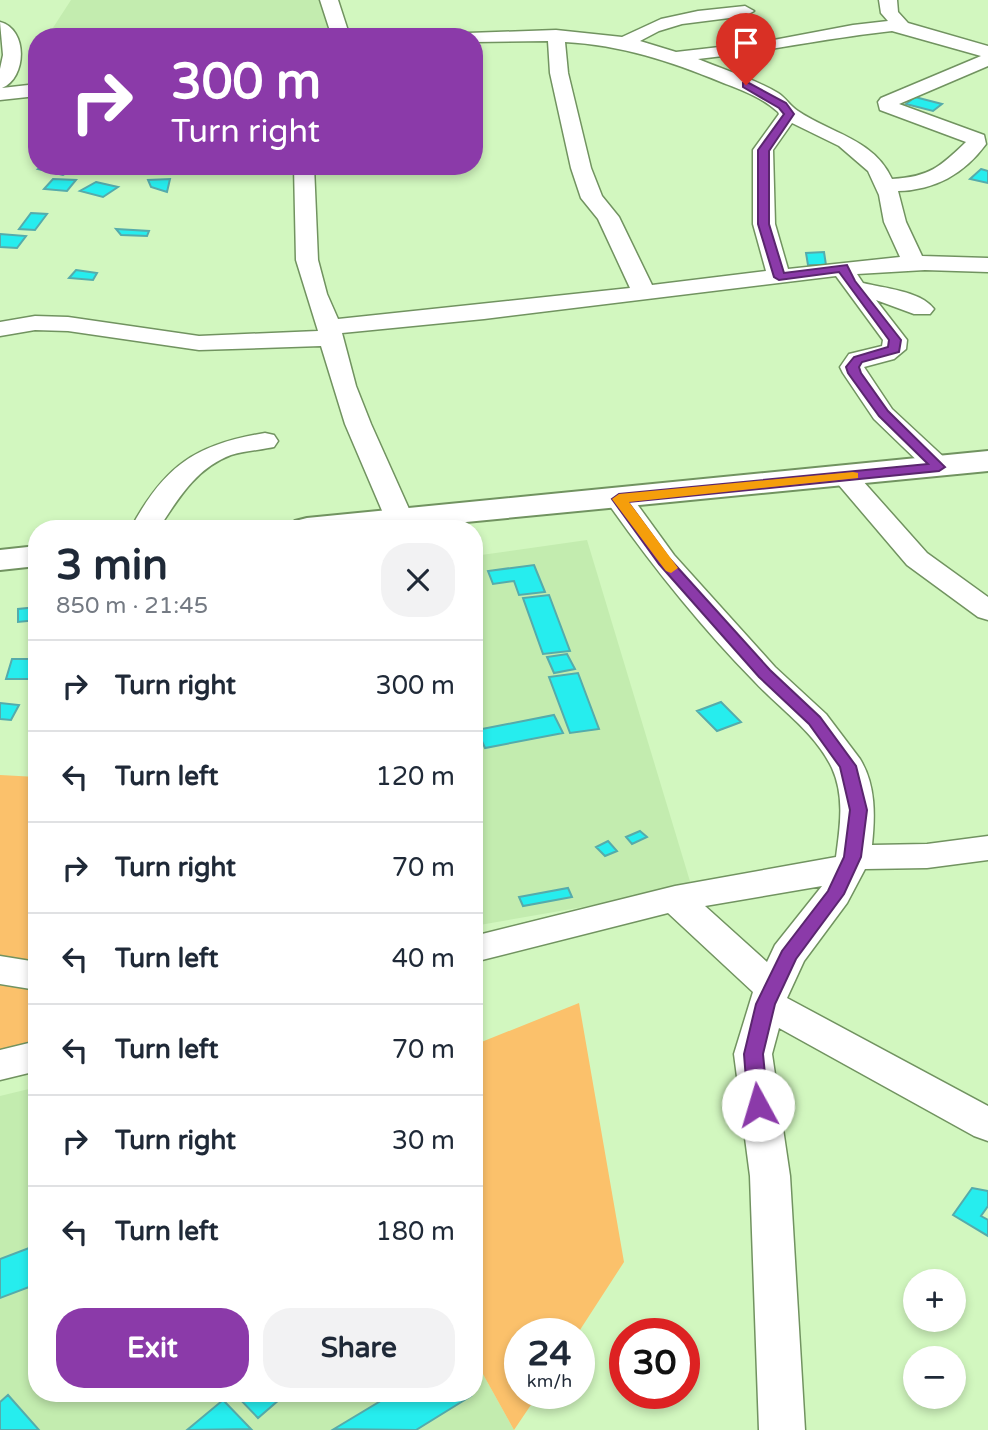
<!DOCTYPE html>
<meta charset="utf-8">
<style>
body{margin:0;font-family:"Varela Round",sans-serif;background:#f2f2f3;color:#1f2937;height:100vh;display:flex;flex-direction:column;font-size:26px;white-space:nowrap}
*{box-sizing:border-box;margin:0}
p{font-size:23px;color:#747a83}
.icon{flex:none;width:38px;height:38px;fill:none;stroke:currentColor;stroke-width:2;stroke-linecap:round;stroke-linejoin:round}
.map{position:relative;flex:1;overflow:hidden}
.drawer{position:absolute;left:28px;top:520px;width:455px;height:882px;display:flex;flex-direction:column;background:#fff;border-radius:28px;box-shadow:0 4px 10px #0003}
.drawer>*{flex:none}
.guide{position:absolute;left:28px;top:28px;width:455px;height:147px;border-radius:28px;box-shadow:0 4px 10px #0003;background:#8b3aa9;color:#fff;overflow:hidden}
.tools{position:absolute;left:903px;top:1269px;display:grid;gap:14px}
.tools a{display:grid;place-items:center;width:63px;height:63px;border-radius:50%;background:#fff;box-shadow:0 4px 10px #0003;font-size:35px}
.speed{position:absolute;left:504px;top:1318px;display:flex;gap:14px;font-size:35px;font-weight:700;text-align:center}
.speed>*{display:grid;place-content:center;width:91px;height:91px;border-radius:50%;background:#fff;box-shadow:0 4px 10px #0003;line-height:1}
.speed small{font-size:18px;font-weight:400}
.speed .limit{border:10px solid #d22;background:#fff;color:#111}
.pin{position:absolute;display:grid;place-items:center;width:60px;height:60px;color:#fff;margin:-72px -30px;border-radius:50% 50% 50% 0;rotate:-45deg;box-shadow:0 0 7px #0007}
.pin .icon{rotate:45deg}
.me{position:absolute;width:77px;margin:-38px;rotate:354deg;stroke-linejoin:round;filter:drop-shadow(0 0 5px #0008)}
.turn{display:flex;align-items:center;gap:24px;height:147px;padding:0 28px;font-size:32px}
.turn .icon{width:91px;height:91px;stroke-width:2.5}
.turn b{display:block;font-size:49px;line-height:60px}
.round{display:grid;place-items:center;flex:none;width:74px;height:74px;border-radius:28px;background:#f2f2f3}
.head{display:flex;align-items:center;justify-content:space-between;height:119px;padding:0 28px}
h1{font-size:42px;font-weight:700;line-height:52px}
.cta{display:flex;gap:14px;margin-top:auto;padding:14px 28px}
.cta a{flex:1;height:80px;border-radius:28px;background:#8b3aa9;color:#fff;font-size:28px;font-weight:700;line-height:80px;text-align:center}
.cta a+a{background:#f2f2f3;color:#1f2937}
ul{padding:0;list-style:none}
li{display:flex;align-items:center;gap:21px;height:91px;padding:0 28px;border-top:2px solid #e0e1e3}
li div{flex:1}
li b{display:block;font-size:26px}
li em{font-style:normal}
.map>svg:first-child{display:block}
</style>
<div class="map">
<svg width="988" height="1430" viewBox="0 0 988 1430">
<rect width="100%" height="100%" fill="#d2f7bf"/>
<path fill="#c3ecaf" d="M71,0h256l12,32 -10,5h-282z
M587,540l105,348 -218,38v-370z
M37,1087v306h437v-35l40,72h-514v-334z"/>
<path fill="#fbc16b" d="M0,775l37,2v270l-37,10z
M579,1003l45,259 -46,71 -58,1v59h19l-25,37 -40,-72v-313z"/>
<path fill="#26edee" stroke="#55abab" stroke-width="2" d="M915,97l27,7 -9,7 -27,-7z
M42,166h36l-15,9 -25,-6z
M981,169l7,2v12l-18,-4z
M53,179l23,1 -9,11 -23,-2z
M170,179l-3,13 -16,-5 -3,-7z
M96,182l22,5 -15,10 -23,-6z
M31,213l16,1 -12,16 -16,-1z
M116,229l33,2 -2,5 -26,-1z
M0,234l26,2 -9,12 -17,-1z
M824,252l2,13h-18l-2,-12z
M76,270l21,3 -4,7 -24,-2z
M534,565l11,27 -26,3 -5,-14 -21,3 -5,-13z
M549,595l21,56 -27,3 -20,-56z
M37,607v13l-19,2v-13z
M567,654l8,15 -21,4 -7,-16z
M12,659h25v20h-31z
M578,673l21,56 -29,4 -21,-56z
M721,702l20,20 -24,9 -20,-20z
M0,703l19,2 -8,15 -11,-1z
M554,715l9,18 -78,15 -8,-18z
M640,831l7,6 -15,7 -6,-7z
M608,841l9,10 -12,5 -9,-9z
M568,888l4,9 -49,9 -4,-9z
M972,1188l16,3v15l-7,10 7,4v16l-35,-21z
M37,1245v39l-37,14v-39z
M234,1393h53l-29,25z
M394,1393h75l2,3 -55,34 -82,-1z
M8,1395l31,35h-39v-28z
M223,1400l28,29 -64,1z"/>
<g fill="none" stroke-linecap="round" stroke-linejoin="round">
<g stroke="#719360" stroke-width="3">
<path id="minor" d="M320,0h18l12,37h-18z
M879,0h18l1,12 10,11 80,23v20l-89,38 85,31 2,9c-22,30 -51,46 -88,47l8,31 16,34 66,2v14l-63,-2 -68,4 6,9c20,5 58,8 71,26l-4,5h-16l-38,-14 31,40 -1,9 -12,10 -30,8 28,42 56,52 4,6 -4,6 -9,2 -9,-2 -56,-54 -31,-46 -3,-6 9,-13 33,-8 1,-6 -47,-64 -352,43 -142,14 14,53 15,38 43,96 -4,6 -10,2 -10,-2 -4,-6 -41,-96 -24,-78 -122,4 -131,-19 -33,-1 -35,6v-14l35,-6 33,1 131,19 119,-5 -22,-71 -2,-94h20l4,94 9,34 11,25 292,-31 -32,-69 -17,-21 -10,-30 -21,-95 -2,-32 -74,1v-5h-9l3,-4 88,-3 66,7 39,-18 37,-8 47,-5 9,5 -9,5 -63,8 -23,7 -19,10 36,11 87,-10 90,-17 35,-4 -7,-8zM892,31l89,25 -100,42 -3,4 2,8 86,32c-26,25 -37,35 -74,37 -18,-40 -62,-46 -94,-68 -8,-5 -12,-13 -20,-18 -25,-15 -54,-23 -80,-34 65,-7 129,-21 194,-28zM565,42c56,3 105,19 156,40 20,8 41,15 57,30l1,2 -26,36v74l13,47 -114,14 -33,-68 -17,-21 -11,-28 -23,-95zM792,123l47,23 29,25 11,24 5,27 16,35 -112,12 -13,-45 -2,-74z
M0,22c28,7 27,56 2,66l35,-4v12l-37,4v-31l3,-14z
M265,433l9,2 4,6 -4,6c-14,3 -29,4 -43,8 -35,13 -53,44 -72,73h-28c33,-62 65,-84 134,-95z
M845,469l9,2 73,82 61,44v23l-10,-3 -71,-52 -75,-88 4,-6z
M619,491l10,2 45,62 101,112 51,47 34,45c16,26 15,57 12,86l55,-1 61,-8v24l-61,8 -62,1 -18,34 -43,58 -17,37 201,108v35l-14,-5 -195,-108 -7,26 18,122 15,254h-46l-9,-254 -16,-122 19,-62 -85,-79 -194,49v-26l201,-50 161,-29c4,-30 9,-60 -4,-89 -17,-36 -52,-59 -78,-87 -55,-56 -104,-118 -149,-182l4,-6zM822,886l-47,59 -8,17 -62,-56z
M0,956l37,6v28l-37,-6z
M37,1041v30l-37,9v-30z"/>
</g>
<g stroke="#719360" stroke-width="4">
<path id="major" d="M988,451v20l-584,57h-114l5,-7 12,-3z
M37,546v20l-37,4v-20z"/>
</g>
<use href="#minor" fill="#fff" fill-rule="evenodd"/>
<use href="#major" fill="#fff" fill-rule="evenodd"/>
</g>
<path fill="#8b3aa9" stroke="#5a266e" stroke-width="2" d="M743,83h6l37,20 8,11 -25,37v73l15,49 63,-8 8,16 46,59 -2,12 -37,10 -3,5 2,6 27,38 57,56 -6,4 -311,31 41,56 101,112 50,47 36,49 11,44 -6,47 -17,37 -48,65 -21,45 -12,50 5,51 -3,6 -7,2 -7,-2 -3,-6 -4,-51 12,-50 26,-53 46,-60 16,-34 6,-47 -10,-43 -31,-43 -50,-47 -100,-113 -47,-65 7,-5 309,-30 -49,-48 -31,-43 -2,-6 8,-10 34,-10 1,-7 -50,-68 -60,8 -5,-3 -16,-53v-74l26,-36 -5,-6 -36,-21z"/>
<path fill="#f59e0b" d="M853,472l5,1v5l-229,24 49,66 -7,5 -5,-2 -54,-72 7,-5z"/>
</svg>
<div class="tools">
<a>+</a>
<a>−</a>
</div>
<div class="speed"><div>24<small>km/h</small></div><div class="limit">30</div></div>
<div class="pin" style="left:746px;top:85px;background:#d93025"><svg class="icon" aria-label="arrive" viewBox="0 0 24 24"><path d="M6 21V4h12l-3 4 3 4H6"/></svg></div>
<svg class="me" style="left:758px;top:1105px" viewBox="-20 -20 40 40"><circle r="19" fill="#fff"/><path d="M0-13L10 11 0 6-10 11z" fill="#8b3aa9"/></svg>
<div class="guide">
<div class="turn"><svg class="icon" aria-label="right" viewBox="0 0 24 24"><path d="M7 20v-9h11M14 6l5 5-5 5"/></svg><div><b>300 m</b>Turn right</div></div>
</div>
<section class="drawer">
<div class="head"><div><h1>3 min</h1><p>850 m · 21:45</p></div><a class="round"><svg class="icon" aria-label="close" viewBox="0 0 24 24"><path d="M6 6l12 12M18 6L6 18"/></svg></a></div>
<ul>
<li><svg class="icon" aria-label="right" viewBox="0 0 24 24"><path d="M7 20v-9h11M14 6l5 5-5 5"/></svg><div><b>Turn right</b></div><em>300 m</em></li>
<li><svg class="icon" aria-label="left" viewBox="0 0 24 24"><path d="M17 20v-9H6M10 6l-5 5 5 5"/></svg><div><b>Turn left</b></div><em>120 m</em></li>
<li><svg class="icon" aria-label="right" viewBox="0 0 24 24"><path d="M7 20v-9h11M14 6l5 5-5 5"/></svg><div><b>Turn right</b></div><em>70 m</em></li>
<li><svg class="icon" aria-label="left" viewBox="0 0 24 24"><path d="M17 20v-9H6M10 6l-5 5 5 5"/></svg><div><b>Turn left</b></div><em>40 m</em></li>
<li><svg class="icon" aria-label="left" viewBox="0 0 24 24"><path d="M17 20v-9H6M10 6l-5 5 5 5"/></svg><div><b>Turn left</b></div><em>70 m</em></li>
<li><svg class="icon" aria-label="right" viewBox="0 0 24 24"><path d="M7 20v-9h11M14 6l5 5-5 5"/></svg><div><b>Turn right</b></div><em>30 m</em></li>
<li><svg class="icon" aria-label="left" viewBox="0 0 24 24"><path d="M17 20v-9H6M10 6l-5 5 5 5"/></svg><div><b>Turn left</b></div><em>180 m</em></li>
</ul>
<div class="cta"><a>Exit</a><a>Share</a></div>
</section>
</div>
